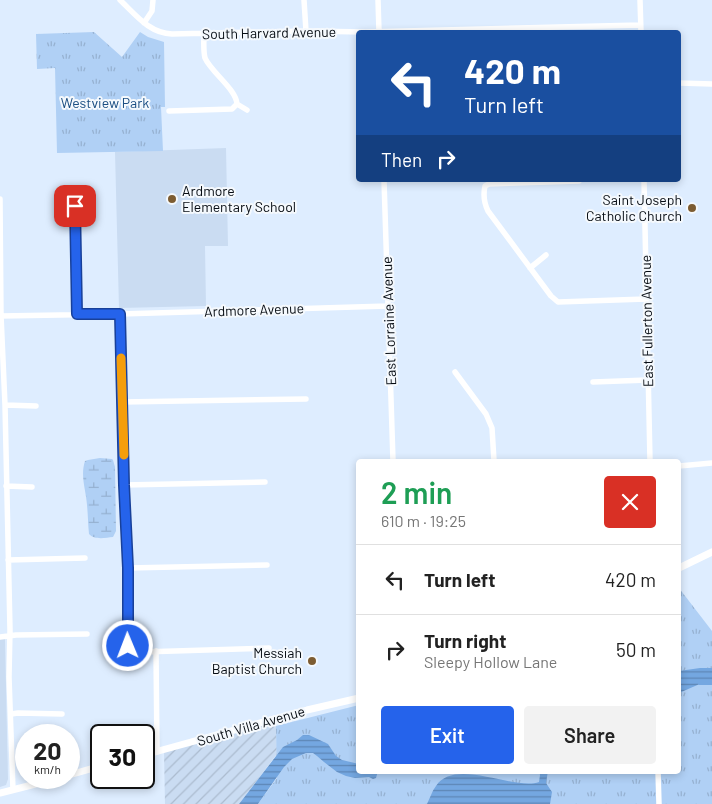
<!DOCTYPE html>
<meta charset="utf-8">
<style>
body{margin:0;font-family:Barlow,sans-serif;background:#f2f2f2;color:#222;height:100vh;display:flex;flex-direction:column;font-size:19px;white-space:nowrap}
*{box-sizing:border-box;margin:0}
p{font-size:16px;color:#767676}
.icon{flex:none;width:28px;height:28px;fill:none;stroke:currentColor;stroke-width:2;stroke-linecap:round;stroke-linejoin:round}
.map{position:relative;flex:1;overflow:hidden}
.sheet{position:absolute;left:356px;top:459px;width:325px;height:315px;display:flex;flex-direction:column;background:#fff;border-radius:5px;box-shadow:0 2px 8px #0003}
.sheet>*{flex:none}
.top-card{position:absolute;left:356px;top:30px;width:325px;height:152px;border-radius:5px;box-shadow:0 2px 8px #0003;background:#1a4fa0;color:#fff;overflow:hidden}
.speed{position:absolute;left:15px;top:724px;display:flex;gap:10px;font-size:25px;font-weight:700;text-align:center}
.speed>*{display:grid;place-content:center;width:65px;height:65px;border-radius:50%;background:#fff;box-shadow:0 2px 8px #0003;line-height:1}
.speed small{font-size:12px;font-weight:400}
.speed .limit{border:2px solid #111;border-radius:8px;background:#fff;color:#111}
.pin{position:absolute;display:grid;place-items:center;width:42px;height:42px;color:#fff;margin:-21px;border-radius:10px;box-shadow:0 2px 8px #0006}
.me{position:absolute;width:55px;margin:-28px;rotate:359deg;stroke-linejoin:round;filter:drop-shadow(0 0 4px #0008)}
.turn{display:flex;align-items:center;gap:18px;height:105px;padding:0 25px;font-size:22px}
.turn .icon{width:65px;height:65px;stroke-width:2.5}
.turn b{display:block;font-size:35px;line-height:42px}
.then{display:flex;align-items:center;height:48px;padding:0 25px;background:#0003;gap:10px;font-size:19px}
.round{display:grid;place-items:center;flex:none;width:52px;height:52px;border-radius:5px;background:#f2f2f2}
.head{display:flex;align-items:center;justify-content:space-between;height:85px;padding:0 25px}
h1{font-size:30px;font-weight:600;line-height:38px;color:#1e9e55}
.action{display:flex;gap:10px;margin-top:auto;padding:10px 25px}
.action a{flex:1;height:58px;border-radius:5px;background:#2563eb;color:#fff;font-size:20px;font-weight:600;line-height:58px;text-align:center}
.action a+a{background:#f2f2f2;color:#222}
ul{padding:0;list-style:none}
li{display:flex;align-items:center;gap:15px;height:70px;padding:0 25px;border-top:1px solid #e0e0e0}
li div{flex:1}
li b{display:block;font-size:19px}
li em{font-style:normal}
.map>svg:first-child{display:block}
</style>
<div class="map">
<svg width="712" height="804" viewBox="0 0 712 804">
<defs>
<pattern id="industrial-furrows" width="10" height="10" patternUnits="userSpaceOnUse" patternTransform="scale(1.25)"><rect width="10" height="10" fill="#cadcf2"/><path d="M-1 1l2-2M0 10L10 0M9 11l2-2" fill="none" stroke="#acbccf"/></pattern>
<pattern id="wetland-marsh" width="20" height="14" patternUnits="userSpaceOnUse" patternTransform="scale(1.25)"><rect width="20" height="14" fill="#b0d0f5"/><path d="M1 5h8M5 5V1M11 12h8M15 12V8" fill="none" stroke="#96b1d1"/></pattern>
<pattern id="park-tufts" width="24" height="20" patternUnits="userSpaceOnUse" patternTransform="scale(1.25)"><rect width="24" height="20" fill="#b0d0f5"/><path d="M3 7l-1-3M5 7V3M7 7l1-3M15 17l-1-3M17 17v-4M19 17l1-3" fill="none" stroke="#96b1d1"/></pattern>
<pattern id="water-rules" width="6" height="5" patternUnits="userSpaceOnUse" patternTransform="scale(1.25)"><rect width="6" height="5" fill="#74a7e1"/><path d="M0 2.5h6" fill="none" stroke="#5d86b5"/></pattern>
</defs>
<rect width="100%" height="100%" fill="#deedff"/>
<path fill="#cadcf2" d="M226,148l2,98h-23l1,60 -87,2 -4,-156z
M0,639h5l3,140 -2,6 -6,2z"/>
<path fill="url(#industrial-furrows)" d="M276,720l1,34 -38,50h-74l-1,-53z"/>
<path fill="url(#wetland-marsh)" d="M100,458l12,1 1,1 2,7 1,64 -3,6c-8,1 -19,3 -24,-3 -1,-10 -1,-19 -2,-29 -1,-15 -7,-29 -2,-44l3,-1z"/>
<path fill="url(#park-tufts)" d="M94,32l28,25 18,-25 8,5 16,5 1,65h-4l2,44 -106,2 -2,-85 -18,1 -1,-35z
M679,588l33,43v173h-454l19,-26 -1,-52 83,-21v66h320z"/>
<path fill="url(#water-rules)" d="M700,668h12v15h-10l-23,10v-22z
M303,735h6l19,9 8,12 6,4 17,4v7h19l-2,7 -3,1 -4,-2 -14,1 -9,-2 -9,-4 -13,-10 -7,-6 -4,-3h-7l-14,6 -8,8 -26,37h-19l44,-57 14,-7z
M539,771h9l-2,12 6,9 -2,12h-123c3,-6 5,-13 9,-18 19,-29 78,5 103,-4l1,-7z"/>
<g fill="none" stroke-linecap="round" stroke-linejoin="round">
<path stroke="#74a7e1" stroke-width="2" d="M699,684h13"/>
<path stroke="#fff" stroke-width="5.5" d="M120,0c16,15 29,33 52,34l134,-3 60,1 274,-7
M304,0l2,31
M378,0l1,32
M640,0l1,32
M144,23l8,-12 1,-11
M204,33c0,8 -1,17 1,25 6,14 31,31 32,46
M679,83l33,1
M237,104l10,6
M169,111l63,-2 5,-5
M384,180l9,281
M644,180l6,281
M579,181l-90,3 -4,2c-2,9 -1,17 3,25l63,85 7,6 88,-3
M74,188l3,126
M0,199l1,116 4,90 5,225 -1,47 4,113
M530,268l16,-13
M120,314l4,171 4,83 1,78 4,5 9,1 127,-4
M0,316l120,-2 268,-8
M455,372l31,42 6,14 2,33
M593,382l55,-2
M122,402l184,-3
M5,405l31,1
M679,466l33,-3
M124,485l141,-3
M6,486l26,1
M8,560l77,-2
M128,568l139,-3
M0,637l16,-2 71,-1
M156,651l1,101
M11,714l7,-1 44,1
M658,771l1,33"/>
<path stroke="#fff" stroke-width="7" d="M679,568l33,-16
M144,755l163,-45 52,-12
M69,775l32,-9
M0,793l59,-15"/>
</g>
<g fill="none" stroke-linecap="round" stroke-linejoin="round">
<g stroke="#184099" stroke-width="12">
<path id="route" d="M75,206l2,108h43l4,171 4,83v78"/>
</g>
<use href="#route" stroke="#2563eb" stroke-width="9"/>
<path stroke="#f59e0b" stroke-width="9" d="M121,358l3,97"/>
</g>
<g fill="#7c5c32" stroke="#f5f9fd" stroke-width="2">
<circle cx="172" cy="199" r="5"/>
<circle cx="692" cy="208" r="5"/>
<circle cx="312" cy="661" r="5"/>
</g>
<g text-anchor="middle" stroke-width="4" stroke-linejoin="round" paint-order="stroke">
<g font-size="14" fill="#060c13" stroke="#f5f9fd">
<text transform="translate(269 33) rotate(-1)" y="5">South Harvard Avenue</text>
<text transform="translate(254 310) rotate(-2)" y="5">Ardmore Avenue</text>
<text transform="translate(389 321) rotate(-92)" y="5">East Lorraine Avenue</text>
<text transform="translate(647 321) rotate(-91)" y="5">East Fullerton Avenue</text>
<text transform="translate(251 726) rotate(-16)" y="5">South Villa Avenue</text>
</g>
<g font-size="14" fill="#194d82" stroke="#f5f9fd">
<text x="105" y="108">Westview Park</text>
</g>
<g font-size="14" fill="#060c13" stroke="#f5f9fd" text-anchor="end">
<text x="182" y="196" text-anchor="start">Ardmore<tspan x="182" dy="16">Elementary School</tspan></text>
<text x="682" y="205">Saint Joseph<tspan x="682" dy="16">Catholic Church</tspan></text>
<text x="302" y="658">Messiah<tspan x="302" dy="16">Baptist Church</tspan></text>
</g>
</g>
</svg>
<div class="speed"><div>20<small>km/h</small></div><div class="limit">30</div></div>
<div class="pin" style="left:75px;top:206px;background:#d93025"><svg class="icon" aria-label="arrive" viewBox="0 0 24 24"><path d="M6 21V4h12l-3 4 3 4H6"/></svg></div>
<svg class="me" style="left:128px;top:646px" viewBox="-20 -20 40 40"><circle r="17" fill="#2563eb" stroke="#fff" stroke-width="3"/><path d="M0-11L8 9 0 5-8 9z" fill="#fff"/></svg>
<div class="top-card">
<div class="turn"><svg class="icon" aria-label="left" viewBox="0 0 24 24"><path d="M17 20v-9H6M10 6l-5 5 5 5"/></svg><div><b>420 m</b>Turn left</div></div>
<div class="then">Then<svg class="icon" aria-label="right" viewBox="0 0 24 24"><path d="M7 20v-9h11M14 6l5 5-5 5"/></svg></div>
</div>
<section class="sheet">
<div class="head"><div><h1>2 min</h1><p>610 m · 19:25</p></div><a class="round" style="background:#d93025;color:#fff"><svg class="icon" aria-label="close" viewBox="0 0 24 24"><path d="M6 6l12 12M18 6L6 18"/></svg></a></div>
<ul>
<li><svg class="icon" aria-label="left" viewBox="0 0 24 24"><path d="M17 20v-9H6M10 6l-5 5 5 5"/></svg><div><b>Turn left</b></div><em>420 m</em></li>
<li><svg class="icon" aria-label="right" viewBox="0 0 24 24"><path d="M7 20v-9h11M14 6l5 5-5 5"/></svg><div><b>Turn right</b><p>Sleepy Hollow Lane</p></div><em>50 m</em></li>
</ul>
<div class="action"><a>Exit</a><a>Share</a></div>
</section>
</div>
